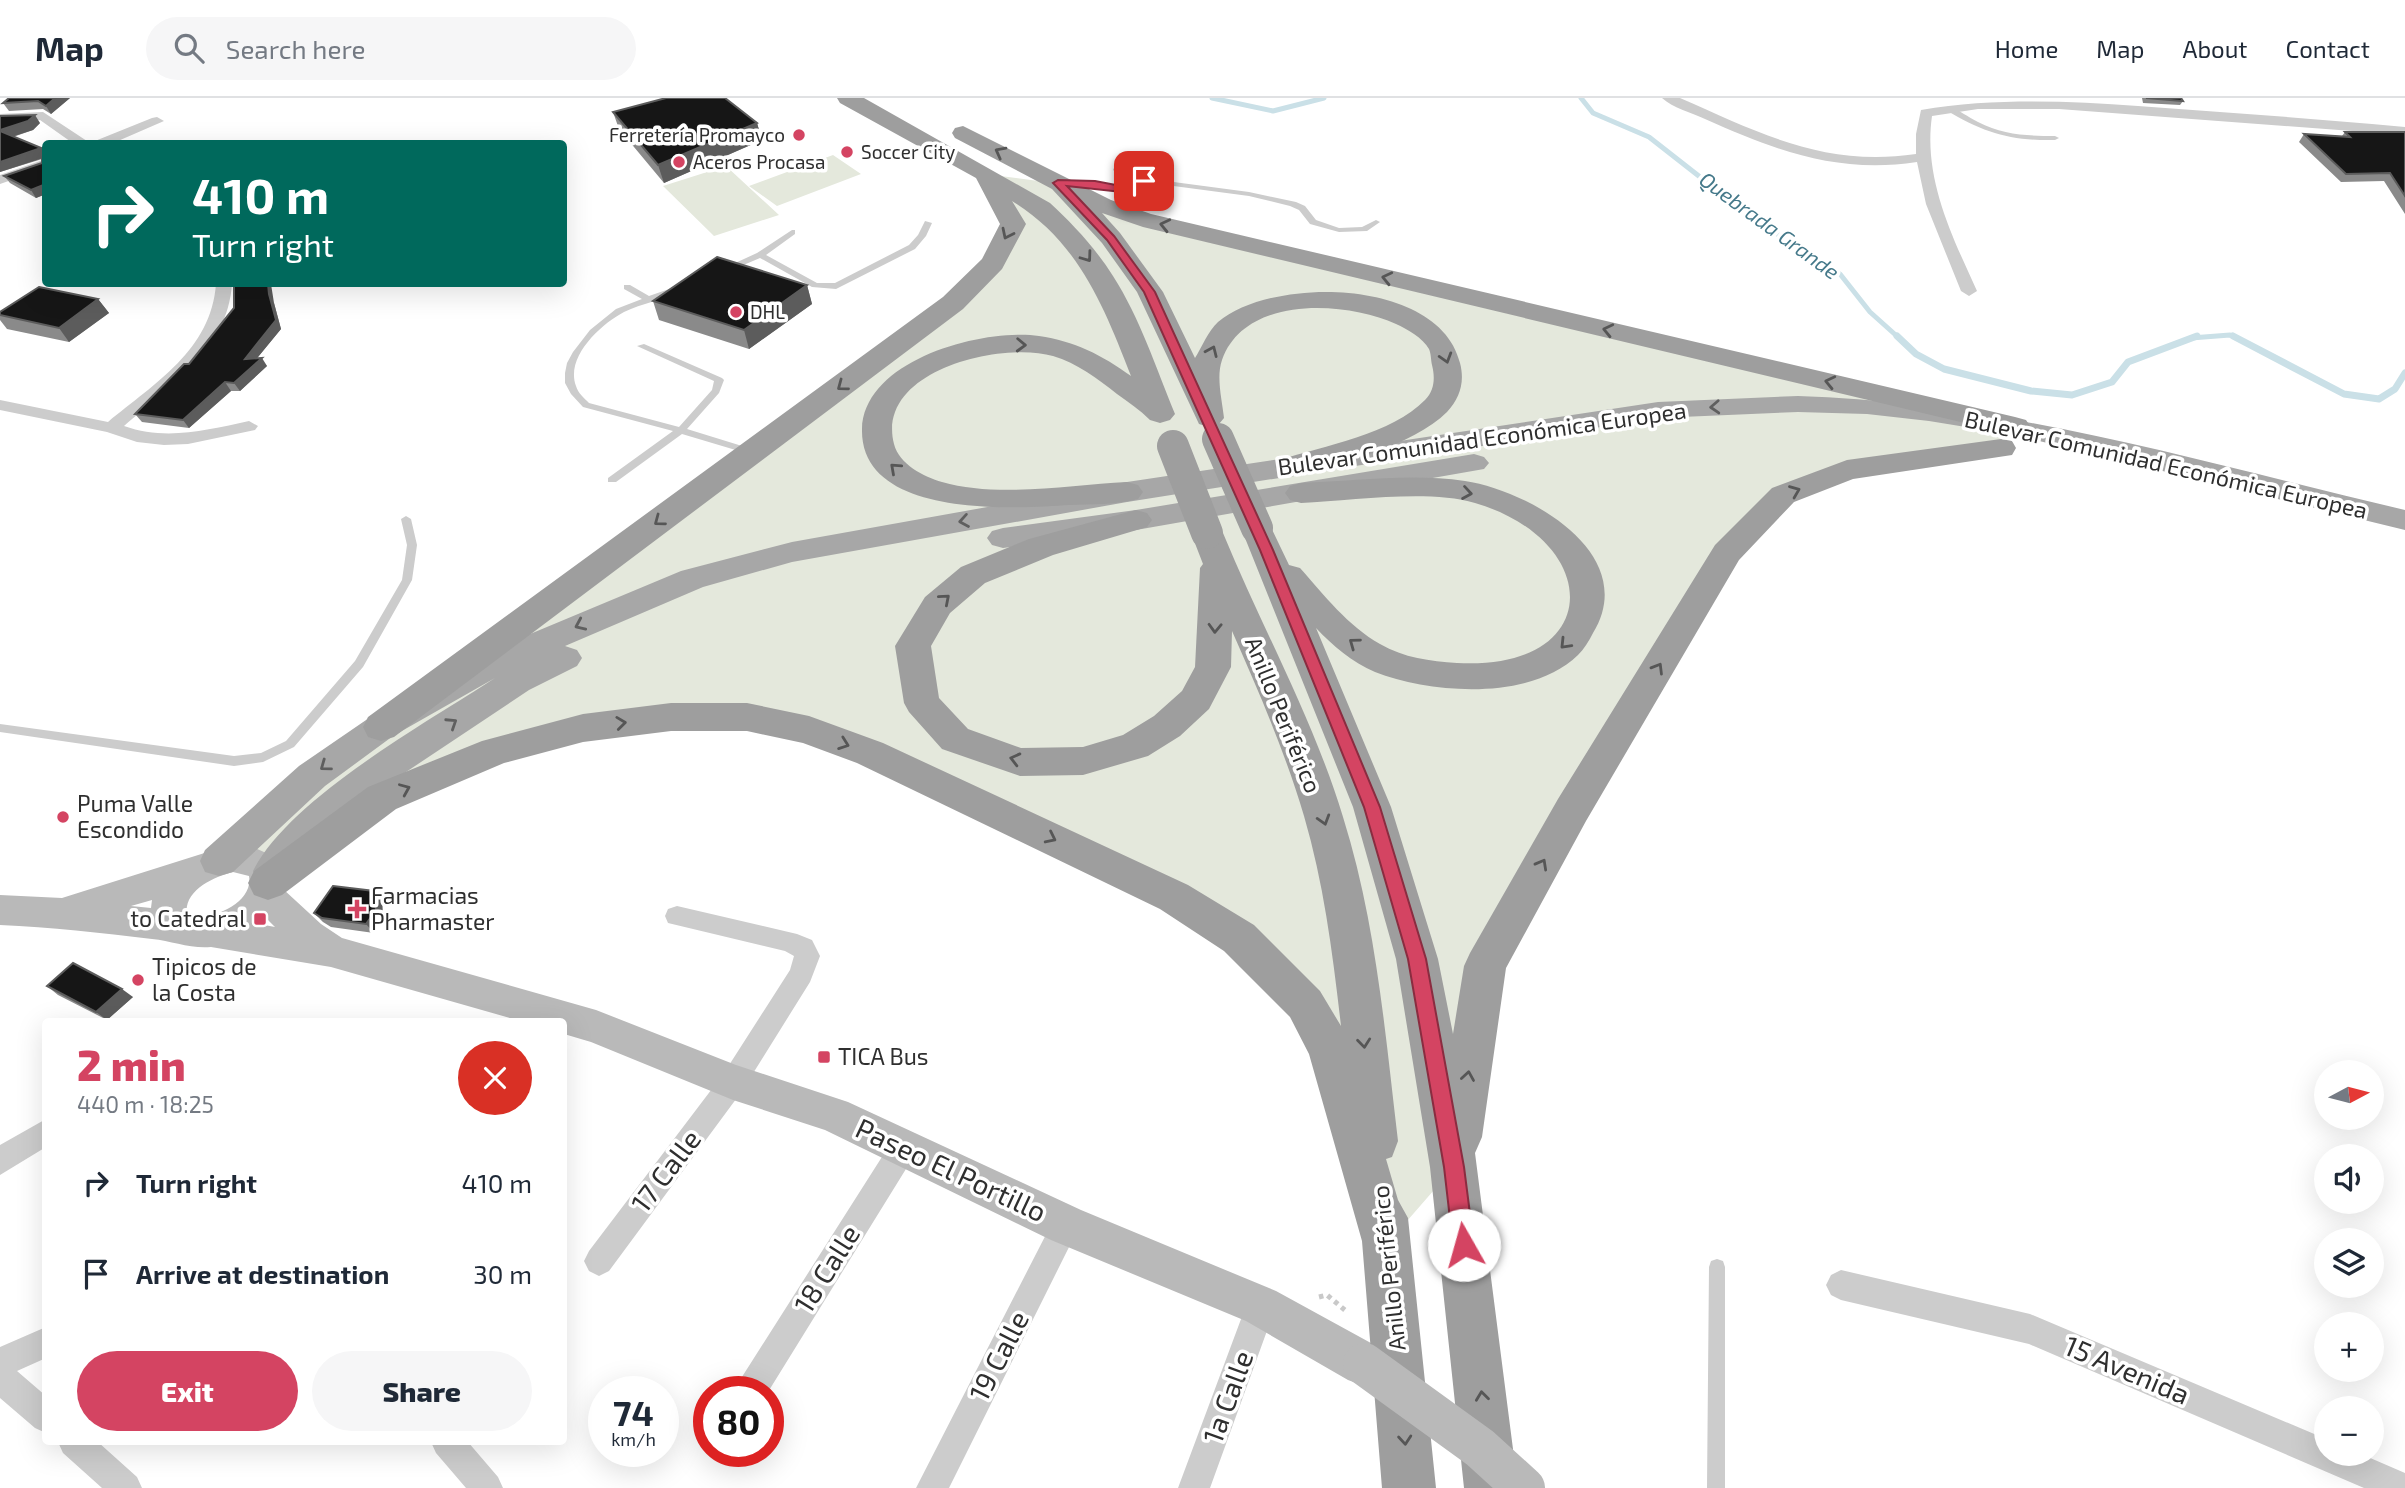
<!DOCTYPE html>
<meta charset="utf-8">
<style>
body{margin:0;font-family:"Exo 2",sans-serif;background:#f6f6f7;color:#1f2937;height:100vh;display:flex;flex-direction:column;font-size:26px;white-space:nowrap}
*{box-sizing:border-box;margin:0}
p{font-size:23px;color:#747a83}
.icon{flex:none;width:38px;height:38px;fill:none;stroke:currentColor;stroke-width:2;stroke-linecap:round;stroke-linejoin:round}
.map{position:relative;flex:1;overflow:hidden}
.drawer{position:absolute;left:42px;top:920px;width:525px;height:427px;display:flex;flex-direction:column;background:#fff;border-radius:7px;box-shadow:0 7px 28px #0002}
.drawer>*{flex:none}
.guide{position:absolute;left:42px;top:42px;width:525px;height:147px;border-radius:7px;box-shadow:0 7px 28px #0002;background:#00695c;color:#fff;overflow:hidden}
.needle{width:46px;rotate:83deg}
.fabs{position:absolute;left:2314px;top:962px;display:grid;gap:14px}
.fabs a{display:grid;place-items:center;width:70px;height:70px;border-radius:50%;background:#fff;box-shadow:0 7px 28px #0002;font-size:35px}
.speed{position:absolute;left:588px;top:1278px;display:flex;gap:14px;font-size:35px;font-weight:700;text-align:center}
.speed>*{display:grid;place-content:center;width:91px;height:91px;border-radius:50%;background:#fff;box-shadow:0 7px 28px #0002;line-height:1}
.speed small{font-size:18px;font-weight:400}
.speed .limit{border:10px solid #d22;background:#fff;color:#111}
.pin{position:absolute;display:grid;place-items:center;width:60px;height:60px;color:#fff;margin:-30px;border-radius:14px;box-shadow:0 4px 10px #0006}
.me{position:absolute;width:77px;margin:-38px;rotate:353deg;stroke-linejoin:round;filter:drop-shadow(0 0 5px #0008)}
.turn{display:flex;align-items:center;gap:24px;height:147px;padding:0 35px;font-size:32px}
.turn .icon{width:91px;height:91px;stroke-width:2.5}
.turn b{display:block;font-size:49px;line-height:60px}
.round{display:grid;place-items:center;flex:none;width:74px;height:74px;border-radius:37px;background:#f6f6f7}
.summary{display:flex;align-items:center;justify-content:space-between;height:119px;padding:0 35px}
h1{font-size:42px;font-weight:800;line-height:52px;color:#d44462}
.action{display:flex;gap:14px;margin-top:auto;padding:14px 35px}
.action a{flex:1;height:80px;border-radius:42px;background:#d44462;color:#fff;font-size:28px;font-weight:800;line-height:80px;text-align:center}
.action a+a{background:#f6f6f7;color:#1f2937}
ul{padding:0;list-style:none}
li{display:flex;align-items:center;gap:21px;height:91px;padding:0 35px}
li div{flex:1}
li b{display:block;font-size:26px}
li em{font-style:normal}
header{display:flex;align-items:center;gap:42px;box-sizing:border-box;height:98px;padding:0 35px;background:#fff;border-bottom:2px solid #e0e1e3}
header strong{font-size:33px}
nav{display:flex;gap:38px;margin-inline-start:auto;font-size:24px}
.search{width:490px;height:63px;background:#f6f6f7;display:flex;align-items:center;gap:18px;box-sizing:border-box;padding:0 24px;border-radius:38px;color:#747a83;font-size:26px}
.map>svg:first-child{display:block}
</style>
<header>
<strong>Map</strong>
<div class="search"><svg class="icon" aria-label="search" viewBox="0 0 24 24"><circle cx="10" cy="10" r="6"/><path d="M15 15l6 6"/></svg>Search here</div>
<nav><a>Home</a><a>Map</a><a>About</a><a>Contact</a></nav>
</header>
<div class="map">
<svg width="2405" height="1390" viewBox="0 0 2405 1390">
<rect width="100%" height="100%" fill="#fff"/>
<path fill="#e4e8dc" d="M833,57l28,19 -84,32 -28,-20z
M726,68l53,49 -65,21 -51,-50z
M985,76l76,10 41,21 913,221 -14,22 -154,22 -64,25 -56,58 -242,413 -31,201 -67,77 -57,-194 -91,-112 -216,-114 -276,-107 -252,34 -227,124 -26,-18 70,-81 641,-473 59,-79z"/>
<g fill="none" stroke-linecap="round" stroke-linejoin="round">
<path stroke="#cae0e7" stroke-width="5" d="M1212,0l61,13 51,-13
M1581,0l12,15 56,24 106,83 85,54 30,38 29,26
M2191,240l39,-3 6,3"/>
<path stroke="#cae0e7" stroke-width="7" d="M1897,238l19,18 28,15 87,22 41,4 40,-13 16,-20 69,-26
M2233,238l111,58 35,5 16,-10 10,-16"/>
<path stroke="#c9c9c9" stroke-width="5" stroke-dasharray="4.5 4.5" stroke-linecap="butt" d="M1319,1199l8,-2 19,16"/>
<path fill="#ccc" fill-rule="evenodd" d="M1949,8c10,4 19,11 29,16 25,13 50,14 77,14l4,2 -4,2c-44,1 -71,-7 -109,-30l-1,-2z
M1126,57l7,2 -12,12 17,13 13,-3 98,13 47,10 9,4 11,14 23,8 23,-1 14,-7 4,2 -13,9 -28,1 -29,-8 -11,-14 -9,-4 -41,-10 -98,-13 -29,8 -61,-6 -4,-2 4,-2 61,6 9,-3 -18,-14 4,-8z
M925,123l7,2 -6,13 -11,13 -79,40 -24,-2 -52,-29 -33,14 -7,-2 37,-17 35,-23h3v4l-29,21 51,28h18l74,-38 9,-10z
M624,187h6l19,11 26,-9 4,3c-16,11 -37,13 -55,22 -23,12 -59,45 -48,74 2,7 8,12 13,17l90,24 33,-37 2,-9 -77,-35 7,-2 78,34 2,2 -5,13 -32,36 68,21v4h-6l-67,-20 -66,48h-8v-4l65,-47 -90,-24 -12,-13 -6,-11v-10l2,-10 6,-11 17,-22 26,-21 26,-10 -18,-10z
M406,418l5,3 6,26 -5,35 -49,87 -69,80 -31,15 -29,4 -234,-34v-8l234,32 27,-3 25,-12 69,-80 47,-81 5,-35 -6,-26z
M1717,1161l6,2 2,6v221h-18l2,-221 2,-6z"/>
<path fill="#ccc" fill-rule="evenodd" d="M1662,0h18c82,36 144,69 236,56v-20l5,-24c71,-12 146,-9 217,-4 78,6 156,11 234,18l33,3v8l-346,-26h-81l-46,7c-9,62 20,120 45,175l-8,5 -8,-5 -35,-87 -9,-42c-79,12 -140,-11 -212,-43 -13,-6 -32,-11 -43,-21z
M43,14l47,31 62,-25 5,-1 7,4 -53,23h-37l-34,-24 -40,2v-8z
M46,61v9l-46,16v-9z
M216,186h16c-5,67 -61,102 -108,142 42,15 83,4 125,-5l9,5 -3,4 -67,14 -24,1 -27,-3 -30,-10 -107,-22v-10l108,22c47,-39 103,-72 108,-138z
M677,808l120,28 15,6 8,16 -10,26 -68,109 -133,180 -10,5 -10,-5 -5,-10 5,-10 135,-178 66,-103 4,-14 -9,-5 -117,-28 -3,-7 3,-7z
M46,1021v28l-46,28v-30z
M904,1036l10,4 4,9 -4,9 -146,236 -32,-1 4,-11 154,-242z
M1066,1113l10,4 4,10 -131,263h-33l140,-273z
M1841,1172l189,44 296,125v15h35l44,19v15h-41l-335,-144 -188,-44 -10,-5 -5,-10 5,-10z
M1261,1193l11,4 4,11 -66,182h-32l72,-193z
M46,1229v31l-29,13 29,25v37l-11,-5 -35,-30v-51z
M58,1344h40l39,35 5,11h-40l-39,-35z
M431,1344h37l30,35 5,11h-37l-30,-35z"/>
<path fill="#b9b9b9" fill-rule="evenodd" d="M233,746l18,2 26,12 9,25 -3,6 38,35 21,14 254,72 140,55 112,37 233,108 195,81 104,57 6,16 -6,16 -16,6 -16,-6 -102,-59 -195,-81 -226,-110 -92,-30 -142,-58 -27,-8v-12h-40l-193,-55 -120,-20c-20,2 -39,-6 -59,-8 -51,-6 -101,-12 -152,-14v-30l62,3zM233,774l16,4c5,28 -40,46 -62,39 -4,-24 26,-38 46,-43zM152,802l-1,8 -20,-2zM266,820l9,9 -16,-3z"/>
<path fill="#a7a7a7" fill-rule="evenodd" d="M1798,298c207,6 407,67 607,114v20l-390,-95 -86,-14 -62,-7 -69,-2 -140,6 -531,84 -335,60 -89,25 -138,59 12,4 5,8 -5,8 -48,24 -132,88 -72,57 -39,47 -14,5 -14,-5 -5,-11c36,-72 173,-148 242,-193l-102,58 -68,50 -92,86 -14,4 -14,-4 -5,-11 5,-11 94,-84 70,-48 118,-66 194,-81 111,-29 335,-60 531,-80z
M1474,356l10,3 5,6 -5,6 -348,61 -133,18 -11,-3 -5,-7 5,-7 11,-3 133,-18z"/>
<path fill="#9e9e9e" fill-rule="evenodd" d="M837,0h27l186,105c23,21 46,46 63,73 27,42 43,92 62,138l-5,6 -10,3 -10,-3c-10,-10 -22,-18 -33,-26 -19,-15 -40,-31 -64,-38 -51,-15 -178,14 -159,88 5,20 30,33 48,38 55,16 128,3 185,0l11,3 5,7 -5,7c-22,6 -46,5 -69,6 -56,4 -209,13 -207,-76 2,-70 122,-101 177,-93 35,5 63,19 92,40 -27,-69 -52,-134 -119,-175l14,23 -24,45 -39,40 -569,428 -13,4 -13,-4 -5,-10 5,-10 575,-420 39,-38 18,-35 -24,-46 -136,-75z
M963,28l148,74 40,14 864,203 11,3 4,6 -4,6 -11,3 -872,-208 -41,-14 18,20 43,59 32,66c7,-11 13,-27 23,-36 57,-47 222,-43 242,41 5,19 0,35 -13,49 -34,34 -110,53 -157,65l-11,-3 -4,-7 4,-7c45,-14 113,-26 146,-60 10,-10 10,-23 7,-35 -1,-4 -1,-12 -3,-16 -6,-11 -22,-20 -33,-25 -51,-23 -151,-29 -174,36 -6,17 0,40 2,58l-5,6 -10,3 -10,-3 -62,-132 -35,-49 -50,-54 -97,-51 -3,-5 3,-5z
M2001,341l11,2 4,7 -4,7 -159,24 -59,23 -55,58 -153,261 -80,147 -24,169 -7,16 43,335h-54l-34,-321 -34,-208 -43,-152 -112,-279 5,-7 11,-3 11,3 21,44 11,3c24,27 48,58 80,76 24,14 50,17 77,19 148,8 147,-122 18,-160 -48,-14 -123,-2 -174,0l-11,-3 -5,-7 5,-7 11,-3c54,-2 110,-10 164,-2 65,10 176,73 128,152 -4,8 -9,16 -15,22 -47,46 -146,39 -203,17 -23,-10 -42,-26 -59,-44l75,179 47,152 15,75 11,-68 6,-13 88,-154 157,-254 57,-57 75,-28z
M1136,412l11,3 5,7 -5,7 -94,28 -68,28 -35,30 -19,33 8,52 29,31 53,19 62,-1 40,-12 31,-19 28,-25 13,-24 5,-99 3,-4 -12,-31 5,-7 11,-4 11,4 5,7c39,95 90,185 120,284 33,105 42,215 55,324l-6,16 -6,2 12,41 10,18 28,270h-54l-20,-247 -53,-187 -19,-37 -66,-66 -64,-42 -303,-146 -54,-20 -56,-12h-76l-88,11 -79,21 -108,46 -114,86 -14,5 -14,-5 -6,-12 6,-12 114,-84 114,-46 101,-27 88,-11h76l62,13 74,27 305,142 66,40 66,66 21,35c-8,-70 -17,-142 -37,-210 -19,-64 -45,-124 -72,-185l-1,36 -22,42 -29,27 -32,20 -65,19 -63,1 -78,-27 -33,-37 -5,-9 -9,-57 30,-49 36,-30 68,-28z"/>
<path stroke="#b9b9b9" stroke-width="42" d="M1364,1266l116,84 44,40"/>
<path stroke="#9e9e9e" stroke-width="32" d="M1218,341l39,89
M1173,348l34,87"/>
</g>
<path fill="#8a8a8a" d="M70,0l-19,16 -8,-5 -34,2 -6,-8z
M2142,0h39l2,3 -3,4 -37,-2z
M613,14l144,11 5,17 -98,43 -45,-54z
M0,18l40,7 -7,7 -20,7 33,14v43l-10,4 -26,-15 -6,-7 38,-13v-4l-42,13z
M2345,34h60v82l-21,-33 -43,1 -42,-40 5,-8 38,2z
M807,187l5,19 -63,45 -90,-29 -6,-19z
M98,201l11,14 -40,29 -62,-13 -7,-9v-8z
M274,205l7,26 -24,29 10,8 -27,25h-9l-42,37 -47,-6 -7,-8 54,-50 45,-56z
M374,793l8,9 1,19 -9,14 -43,-6 -8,-5 -9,-9z
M47,888l86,11 -26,23 -49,-25z"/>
<path fill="#5c5c5c" d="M55,0h15l-19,16 -5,-8z
M35,17l5,8 -7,7 -28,9 -5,-9z
M757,25l5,17 -98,43 -6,-18z
M41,50l5,6v3l-46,15v-10z
M46,86v10l-10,4 -5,-8z
M268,186h3l3,19 7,26 -31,38 -5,-8 24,-65z
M807,187l5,19 -63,45 -5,-19z
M98,201l11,14 -40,29 -10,-14z
M262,260l5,8 -27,25 -6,-8z
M225,284l6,9 -42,37 -6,-8z
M374,793l8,9 1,19 -9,14 -8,-9z
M122,891l11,8 -26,23 -11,-8z"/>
<path fill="#161616" stroke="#5c5c5c" stroke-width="2" d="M9,0h46l-9,8 -8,-5 -35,2z
M666,0h59l32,25 -99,42 -45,-53z
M2146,0h35l2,3z
M35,17l-7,6 -28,9v-14z
M0,33l41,17 -41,14z
M2345,34h60v64l-15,-23 -44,1 -42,-40 46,3z
M42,51l4,2v33l-15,6 -27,-14 38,-13z
M717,159l90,28 -63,45 -91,-29z
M234,186h34l1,10 7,26 -31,39 17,-1 -28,25 -9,-1 -42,38 -48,-6 49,-50h5l45,-56z
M39,189l59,12 -39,29 -59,-13v-3z
M333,788l41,5 2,19 -10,14 -44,-6 -8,-5z
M73,865l49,26 -26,23 -49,-26z"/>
<defs><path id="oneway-chevron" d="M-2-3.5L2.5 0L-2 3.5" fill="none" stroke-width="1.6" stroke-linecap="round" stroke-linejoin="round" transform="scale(1.75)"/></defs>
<g stroke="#565656">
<use href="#oneway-chevron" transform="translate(1000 54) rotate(-152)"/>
<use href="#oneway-chevron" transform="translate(1165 127) rotate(-167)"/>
<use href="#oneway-chevron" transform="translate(1007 136) rotate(116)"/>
<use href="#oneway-chevron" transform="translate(1087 159) rotate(54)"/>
<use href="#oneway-chevron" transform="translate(1387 180) rotate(-167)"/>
<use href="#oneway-chevron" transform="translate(1608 232) rotate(-167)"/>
<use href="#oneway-chevron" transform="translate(1021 247) rotate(2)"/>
<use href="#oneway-chevron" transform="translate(1212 253) rotate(-66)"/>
<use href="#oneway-chevron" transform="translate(1446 260) rotate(73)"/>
<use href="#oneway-chevron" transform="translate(1830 284) rotate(-167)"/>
<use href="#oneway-chevron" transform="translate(842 288) rotate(143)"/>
<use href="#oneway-chevron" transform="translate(895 370) rotate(-138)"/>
<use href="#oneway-chevron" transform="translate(1795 393) rotate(-22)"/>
<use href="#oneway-chevron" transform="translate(1467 395) rotate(9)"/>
<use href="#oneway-chevron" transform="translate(659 423) rotate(143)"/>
<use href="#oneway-chevron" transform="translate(945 501) rotate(-41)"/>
<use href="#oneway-chevron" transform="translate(1215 530) rotate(92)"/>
<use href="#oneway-chevron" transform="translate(1354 545) rotate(-144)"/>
<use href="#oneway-chevron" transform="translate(1565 546) rotate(134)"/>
<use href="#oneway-chevron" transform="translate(1658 570) rotate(-59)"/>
<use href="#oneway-chevron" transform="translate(621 625) rotate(-7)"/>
<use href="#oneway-chevron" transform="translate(844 646) rotate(20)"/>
<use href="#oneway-chevron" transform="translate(1015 661) rotate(-166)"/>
<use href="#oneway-chevron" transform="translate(405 691) rotate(-23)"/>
<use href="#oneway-chevron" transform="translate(1324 722) rotate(73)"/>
<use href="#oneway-chevron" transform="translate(1051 740) rotate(26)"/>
<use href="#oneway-chevron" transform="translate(1542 766) rotate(-61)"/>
<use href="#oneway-chevron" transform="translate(1364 945) rotate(84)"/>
<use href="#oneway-chevron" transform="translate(1468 978) rotate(-81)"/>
<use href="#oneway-chevron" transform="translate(1482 1298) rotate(-97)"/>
<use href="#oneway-chevron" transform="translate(1405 1342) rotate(85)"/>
</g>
<g stroke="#5f5f5f">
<use href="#oneway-chevron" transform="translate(1715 309) rotate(177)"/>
<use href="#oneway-chevron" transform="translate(964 423) rotate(170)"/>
<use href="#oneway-chevron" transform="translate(580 527) rotate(156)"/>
<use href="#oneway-chevron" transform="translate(452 625) rotate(-33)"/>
<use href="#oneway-chevron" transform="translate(325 668) rotate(144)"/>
</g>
<path fill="#d44462" stroke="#8a2c40" stroke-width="2" d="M1144,80l5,3 -1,3 -26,8 -55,-6 47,50 41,56 118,258 107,257 46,152 38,208 10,78 -3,7 -7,3 -8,-3 -3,-7 -9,-78 -36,-208 -44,-152 -104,-257 -116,-258 -37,-52 -54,-57 5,-3 37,1 26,5z"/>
<g fill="#d44462" stroke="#fff" stroke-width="2.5">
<circle cx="799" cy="37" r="7"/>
<circle cx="847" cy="54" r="7"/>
<circle cx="679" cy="64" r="7"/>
<circle cx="736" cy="214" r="7"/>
<circle cx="63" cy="719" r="7"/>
<path d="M353.5 800.5h7v7h7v7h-7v7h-7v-7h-7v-7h7z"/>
<rect x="253" y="814" width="14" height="14" rx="3.5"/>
<circle cx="138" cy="882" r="7"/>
<rect x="817" y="952" width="14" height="14" rx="3.5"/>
</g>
<g text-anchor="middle" stroke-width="7" stroke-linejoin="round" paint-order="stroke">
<g font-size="19" fill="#2f2f2f" stroke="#fff" text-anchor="start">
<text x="785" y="44" text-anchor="end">Ferretería Promayco</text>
<text x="861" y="61">Soccer City</text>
<text x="693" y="71">Aceros Procasa</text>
<text x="750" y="221">DHL</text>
</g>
<g font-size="21" font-style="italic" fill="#45798a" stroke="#fff">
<text transform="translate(1769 128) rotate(36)" y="7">Quebrada Grande</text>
</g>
<g font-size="23" fill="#2f2f2f" stroke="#fff">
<text transform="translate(1482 341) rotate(-8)" y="8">Bulevar Comunidad Económica Europea</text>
<text transform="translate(2166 367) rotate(13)" y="8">Bulevar Comunidad Económica Europea</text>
<text transform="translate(1283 617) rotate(68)" y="8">Anillo Periférico</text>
<text transform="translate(1389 1170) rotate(-96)" y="8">Anillo Periférico</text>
</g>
<g font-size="23" fill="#2f2f2f" stroke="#fff" text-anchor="start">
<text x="77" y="714">Puma Valle<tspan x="77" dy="26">Escondido</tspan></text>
<text x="371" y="806">Farmacias<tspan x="371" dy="26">Pharmaster</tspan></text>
<text x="246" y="829" text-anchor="end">to Catedral</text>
<text x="152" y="877">Tipicos de<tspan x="152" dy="26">la Costa</tspan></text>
<text x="838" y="967">TICA Bus</text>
</g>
<g font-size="28" fill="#2f2f2f" stroke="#fff">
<text transform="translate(951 1072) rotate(25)" y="10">Paseo El Portillo</text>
<text transform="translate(666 1073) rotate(-53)" y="10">17 Calle</text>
<text transform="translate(827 1171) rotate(-58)" y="10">18 Calle</text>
<text transform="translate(999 1258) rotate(-63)" y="10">19 Calle</text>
<text transform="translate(2127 1272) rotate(23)" y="10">15 Avenida</text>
<text transform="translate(1228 1299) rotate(-70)" y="10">1a Calle</text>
</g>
</g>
</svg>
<div class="fabs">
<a><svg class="needle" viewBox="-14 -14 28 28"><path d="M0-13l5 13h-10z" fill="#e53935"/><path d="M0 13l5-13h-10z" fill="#747a83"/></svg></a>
<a><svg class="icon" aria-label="sound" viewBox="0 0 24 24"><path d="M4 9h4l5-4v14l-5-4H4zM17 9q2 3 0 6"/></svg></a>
<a><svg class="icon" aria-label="layers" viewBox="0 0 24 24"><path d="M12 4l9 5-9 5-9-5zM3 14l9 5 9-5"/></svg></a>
<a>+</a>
<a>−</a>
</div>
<div class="speed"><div>74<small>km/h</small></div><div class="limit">80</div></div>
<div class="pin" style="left:1144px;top:83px;background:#d93025"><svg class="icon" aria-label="arrive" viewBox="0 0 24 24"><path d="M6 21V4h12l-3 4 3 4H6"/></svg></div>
<svg class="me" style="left:1464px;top:1147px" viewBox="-20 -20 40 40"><circle r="19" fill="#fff"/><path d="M0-13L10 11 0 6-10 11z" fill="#d44462"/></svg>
<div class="guide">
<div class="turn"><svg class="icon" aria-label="right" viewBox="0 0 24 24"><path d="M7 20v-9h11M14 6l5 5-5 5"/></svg><div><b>410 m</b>Turn right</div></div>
</div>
<section class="drawer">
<div class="summary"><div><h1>2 min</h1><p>440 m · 18:25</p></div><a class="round" style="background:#d93025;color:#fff"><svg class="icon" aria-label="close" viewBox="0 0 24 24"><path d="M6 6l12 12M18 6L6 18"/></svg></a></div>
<ul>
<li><svg class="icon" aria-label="right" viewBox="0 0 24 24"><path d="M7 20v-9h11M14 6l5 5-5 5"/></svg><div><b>Turn right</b></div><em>410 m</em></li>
<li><svg class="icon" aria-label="arrive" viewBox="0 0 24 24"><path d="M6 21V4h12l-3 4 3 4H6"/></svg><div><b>Arrive at destination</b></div><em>30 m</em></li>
</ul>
<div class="action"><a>Exit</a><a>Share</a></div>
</section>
</div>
